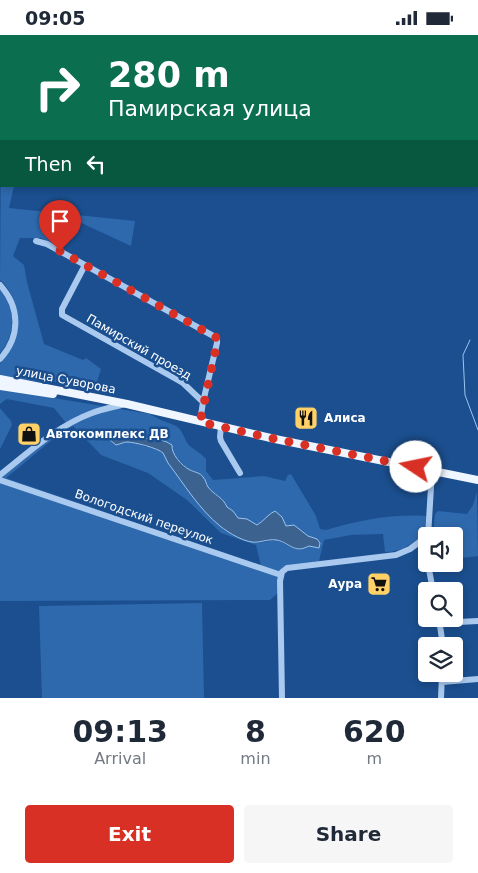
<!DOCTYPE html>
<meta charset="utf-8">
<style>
body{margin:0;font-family:"DejaVu Sans",sans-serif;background:#f6f6f7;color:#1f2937;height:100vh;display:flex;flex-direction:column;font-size:19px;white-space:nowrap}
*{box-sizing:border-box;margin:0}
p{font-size:16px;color:#747a83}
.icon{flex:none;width:28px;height:28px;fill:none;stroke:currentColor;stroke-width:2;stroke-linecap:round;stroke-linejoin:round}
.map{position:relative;height:663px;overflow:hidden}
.drawer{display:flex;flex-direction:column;background:#fff;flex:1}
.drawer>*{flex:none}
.guide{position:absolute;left:0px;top:0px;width:479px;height:152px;box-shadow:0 2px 8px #0003;background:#0b6e4f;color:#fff;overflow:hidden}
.tools{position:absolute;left:418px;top:492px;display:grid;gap:10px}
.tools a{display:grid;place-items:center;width:45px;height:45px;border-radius:5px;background:#fff;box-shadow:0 2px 8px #0003;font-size:25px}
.pin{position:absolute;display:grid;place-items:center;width:42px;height:42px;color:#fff;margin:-51px -21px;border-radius:50% 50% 50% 0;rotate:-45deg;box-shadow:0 0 5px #0007}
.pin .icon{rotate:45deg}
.me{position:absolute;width:55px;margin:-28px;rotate:281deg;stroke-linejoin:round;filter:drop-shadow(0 0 4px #0008)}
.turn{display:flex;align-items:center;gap:18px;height:105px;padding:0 25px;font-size:22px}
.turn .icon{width:65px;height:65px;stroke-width:2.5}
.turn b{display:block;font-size:35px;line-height:42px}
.then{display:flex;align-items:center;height:48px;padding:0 25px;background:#0003;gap:10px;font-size:19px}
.eta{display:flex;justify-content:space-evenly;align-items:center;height:85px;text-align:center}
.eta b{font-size:30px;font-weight:700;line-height:35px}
.action{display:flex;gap:10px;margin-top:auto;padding:10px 25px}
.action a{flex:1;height:58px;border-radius:5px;background:#d93025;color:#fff;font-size:20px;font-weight:700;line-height:58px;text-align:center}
.action a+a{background:#f6f6f7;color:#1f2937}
.status{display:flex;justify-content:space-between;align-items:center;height:35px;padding:0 25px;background:#fff;direction:ltr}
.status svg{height:14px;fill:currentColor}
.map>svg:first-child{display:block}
</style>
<div class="status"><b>09:05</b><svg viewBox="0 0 49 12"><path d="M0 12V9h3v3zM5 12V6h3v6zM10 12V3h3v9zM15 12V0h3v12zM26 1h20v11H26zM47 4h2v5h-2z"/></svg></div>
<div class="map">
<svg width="478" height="663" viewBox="0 0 478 663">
<rect width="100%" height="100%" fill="#1b4f8f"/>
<path fill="#2e69ad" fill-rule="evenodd" d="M1,117v34h13l-5,22 126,13 -4,25 -69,-32 -10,30 -11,-6h-21l-7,18 11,9 3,17 17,62 39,16 3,-2 15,11 -7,22 -42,-10 -5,2 -47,-7v-13c24,-20 23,-63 0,-83z
M0,255c17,17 15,46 0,63z
M0,354l150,25c9,6 17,8 26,12 8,5 8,15 14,20 6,5 11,7 16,13v12l7,9 51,-4 21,5 3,-6 3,-1 25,42 4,13 6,1c35,-10 64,-16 100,-14l-1,17c-13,11 -23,19 -40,19l-2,-18 -32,1 -27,5 -5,21 -32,4 -9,7v21l-8,7 -270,1v-132l3,4 64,-49 -13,-16 -47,-9 -7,5zM73,391l28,29 47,18 39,27 34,33 35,12 5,21 -255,-88 52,-43zM135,401l28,4 7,3 1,7 6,8 11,11 14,6 8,15 8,5 9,12 6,4 5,7 9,1 9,6 9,-4 5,-8 12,4 4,9 8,-1 14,11 9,3 2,9 -10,-2 -6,3h-8l-18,-9 -21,3 -36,-17 -36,-42 -21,-31 -9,-6h-8l-13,-5h-7l-10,3 -4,-3z
M0,373l11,13 1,4 -12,24z
M477,457l1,64 -24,3v-23h-21l2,-22 3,-3 29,3 6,-9z
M202,568l2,95h-162l-3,-92z"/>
<path fill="#3c6290" stroke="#9cc4f0" d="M126,400c15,6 32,0 46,10 -1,9 10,21 18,25 4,2 11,3 13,7 3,3 3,7 5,10 6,8 15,10 19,20l6,4 5,7 9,1 10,6c7,-4 11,-11 18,-14l7,6 4,9 8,-1 14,11 9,3 3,4 -1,5 -10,-2c-15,8 -19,-3 -32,-6 -6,-1 -13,1 -19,2 -12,2 -29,-9 -38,-16 -21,-17 -36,-42 -52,-63 -2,-3 -3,-7 -5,-10 -5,-5 -29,-11 -36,-11 -3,0 -7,2 -11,3l-6,-5 2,-3z"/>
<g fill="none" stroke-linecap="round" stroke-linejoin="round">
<path stroke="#9cc4f0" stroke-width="1" d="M470,305l-7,15 2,40 13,35"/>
<path stroke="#a9c9ee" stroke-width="6" d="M47,1l1,-1
M0,94l1,-2
M0,113l1,-5
M36,206l11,3 170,94v5l-14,59 -3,20
M85,230l-23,44v6l121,68 20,19
M0,250c20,22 21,51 0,74
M221,391l-1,11 1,4 19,32
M0,440c29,-23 57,-49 92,-62 10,-4 22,-6 33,-9
M0,445l281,95
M428,501l4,-65
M426,515v3
M428,529l5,27
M439,584l4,27
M440,588l38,-2
M442,647l36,-3
M282,663l-2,-117 2,-9 5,-4 109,-13 14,-6 16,-12
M441,663l1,-24"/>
<path stroke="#f0f6ff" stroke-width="8" d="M0,344l127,25 148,35 203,41
M0,351l53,8"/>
<path stroke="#fff" stroke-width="1" stroke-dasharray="9 4" stroke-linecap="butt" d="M0,5l1,-3"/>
</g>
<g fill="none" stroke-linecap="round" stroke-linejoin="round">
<path stroke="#d93025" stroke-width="9" stroke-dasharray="0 16.2" d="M60,216l157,87v5l-17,79 75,17 141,28"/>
</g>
<defs>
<g id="restaurant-square" transform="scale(1.25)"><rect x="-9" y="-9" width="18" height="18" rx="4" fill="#ffd166" stroke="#1b4f8f"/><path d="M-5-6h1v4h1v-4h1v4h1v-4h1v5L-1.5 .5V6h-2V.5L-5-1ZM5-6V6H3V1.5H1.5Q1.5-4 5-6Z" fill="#111"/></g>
<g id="shop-square" transform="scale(1.25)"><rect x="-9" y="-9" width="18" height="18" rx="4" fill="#ffd166" stroke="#1b4f8f"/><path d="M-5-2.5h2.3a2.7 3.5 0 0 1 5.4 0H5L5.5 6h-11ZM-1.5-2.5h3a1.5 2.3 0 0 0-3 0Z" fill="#111"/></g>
<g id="supermarket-square" transform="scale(1.25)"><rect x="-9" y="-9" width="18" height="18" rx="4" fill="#ffd166" stroke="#1b4f8f"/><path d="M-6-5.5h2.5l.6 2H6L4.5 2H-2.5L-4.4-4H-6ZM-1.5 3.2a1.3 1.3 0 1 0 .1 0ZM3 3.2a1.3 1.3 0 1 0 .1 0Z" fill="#111"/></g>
</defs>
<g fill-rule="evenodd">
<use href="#restaurant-square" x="306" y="383"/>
<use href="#shop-square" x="29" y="399"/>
<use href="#supermarket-square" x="379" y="549"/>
</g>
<g text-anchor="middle" stroke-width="5" stroke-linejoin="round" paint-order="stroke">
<g font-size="12" fill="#fff" stroke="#1b4f8f">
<text transform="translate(139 312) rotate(30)" y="4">Памирский проезд</text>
<text transform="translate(66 345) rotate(11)" y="4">улица Суворова</text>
<text transform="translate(144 482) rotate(19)" y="4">Вологодский переулок</text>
</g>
<g font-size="12" font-weight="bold" fill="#fff" stroke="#1b4f8f" text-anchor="start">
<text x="324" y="387">Алиса</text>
<text x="46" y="403">Автокомплекс ДВ</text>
<text x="362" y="553" text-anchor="end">Аура</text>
</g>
</g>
</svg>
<div class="tools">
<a><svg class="icon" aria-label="sound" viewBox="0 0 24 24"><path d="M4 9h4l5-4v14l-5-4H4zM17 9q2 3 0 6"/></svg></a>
<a><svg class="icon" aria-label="search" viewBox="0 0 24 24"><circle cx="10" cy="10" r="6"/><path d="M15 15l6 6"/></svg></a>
<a><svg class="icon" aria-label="layers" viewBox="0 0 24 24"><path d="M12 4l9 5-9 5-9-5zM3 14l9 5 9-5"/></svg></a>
</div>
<div class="pin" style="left:60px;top:216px;background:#d93025"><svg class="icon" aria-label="arrive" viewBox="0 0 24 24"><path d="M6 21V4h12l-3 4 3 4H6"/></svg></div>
<svg class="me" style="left:416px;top:432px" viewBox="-20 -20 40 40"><circle r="19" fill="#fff"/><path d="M0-13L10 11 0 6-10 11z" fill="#d93025"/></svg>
<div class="guide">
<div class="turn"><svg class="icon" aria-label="right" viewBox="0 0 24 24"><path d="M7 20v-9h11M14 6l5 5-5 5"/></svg><div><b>280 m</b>Памирская улица</div></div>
<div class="then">Then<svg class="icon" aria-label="left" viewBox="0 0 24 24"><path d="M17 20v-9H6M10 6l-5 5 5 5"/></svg></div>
</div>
</div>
<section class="drawer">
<div class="eta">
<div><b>09:13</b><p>Arrival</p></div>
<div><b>8</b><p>min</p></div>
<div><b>620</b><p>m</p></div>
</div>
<div class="action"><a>Exit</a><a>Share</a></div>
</section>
